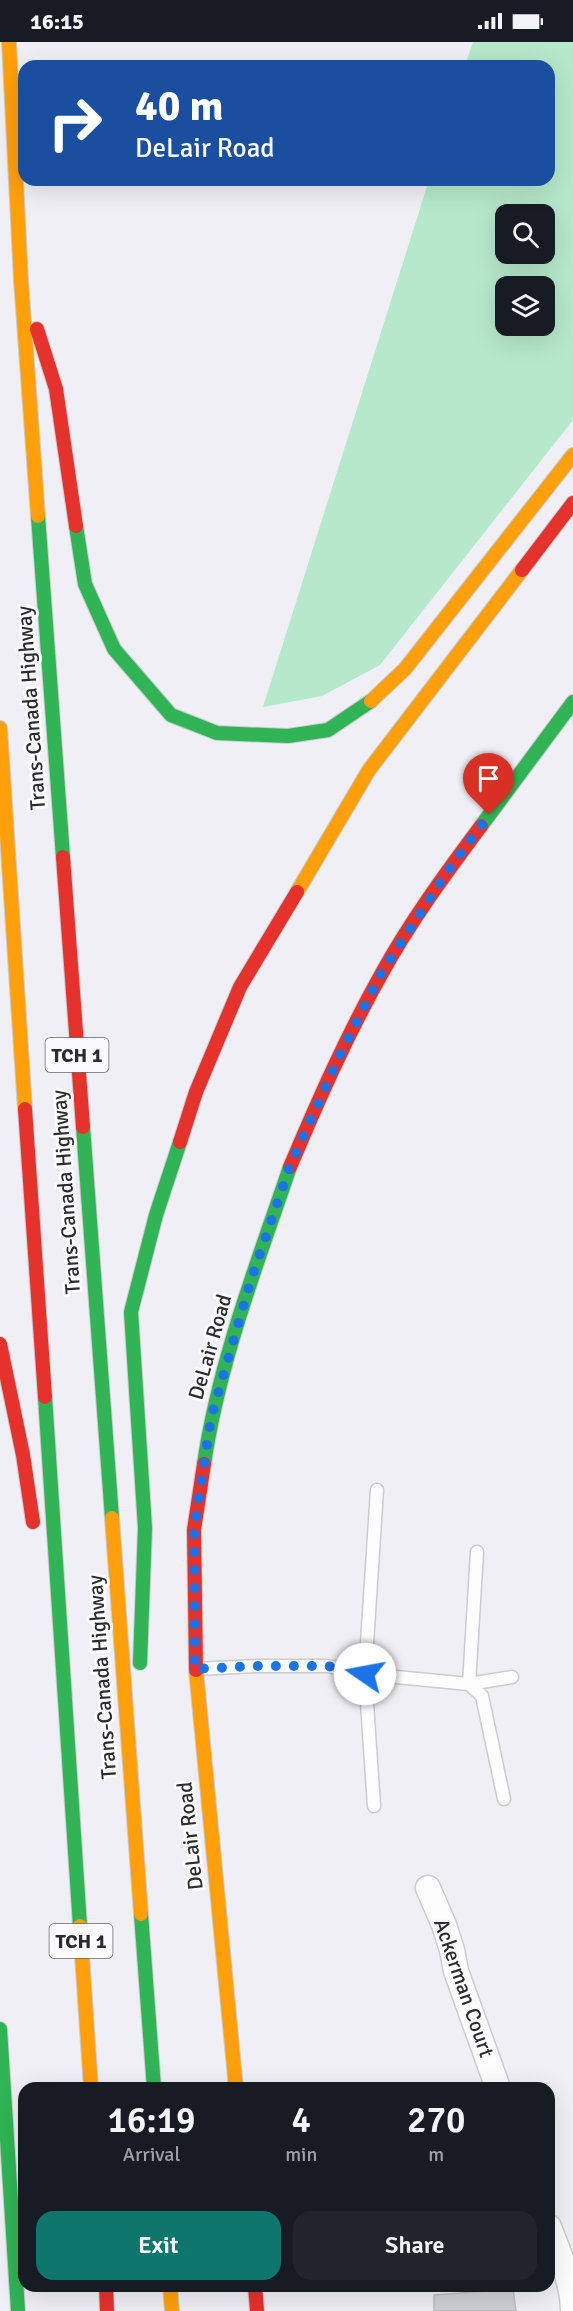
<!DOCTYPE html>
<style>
body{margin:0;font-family:Signika,sans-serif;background:#20242c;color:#f1f3f6;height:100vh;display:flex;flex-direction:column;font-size:22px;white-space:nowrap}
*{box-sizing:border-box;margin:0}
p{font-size:20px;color:#9ea1a6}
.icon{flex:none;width:33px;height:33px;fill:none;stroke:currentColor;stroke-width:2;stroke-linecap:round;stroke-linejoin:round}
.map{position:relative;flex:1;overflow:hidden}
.side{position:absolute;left:18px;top:2040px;width:537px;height:210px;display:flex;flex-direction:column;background:#171b24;border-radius:18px;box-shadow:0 6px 24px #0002}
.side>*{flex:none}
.top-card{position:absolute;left:18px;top:18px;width:537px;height:126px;border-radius:18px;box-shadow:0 6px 24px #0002;background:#1a4fa0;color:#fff;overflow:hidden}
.tools{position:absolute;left:495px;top:162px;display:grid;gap:12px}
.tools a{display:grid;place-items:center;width:60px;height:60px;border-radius:12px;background:#171b24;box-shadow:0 6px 24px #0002;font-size:30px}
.pin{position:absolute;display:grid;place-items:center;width:51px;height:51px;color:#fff;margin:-62px -26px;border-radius:50% 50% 50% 0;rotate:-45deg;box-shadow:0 0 6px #0007}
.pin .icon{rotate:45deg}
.me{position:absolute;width:66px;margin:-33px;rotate:282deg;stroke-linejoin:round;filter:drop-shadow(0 0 4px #0008)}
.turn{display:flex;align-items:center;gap:21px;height:126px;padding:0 18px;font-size:27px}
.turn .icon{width:78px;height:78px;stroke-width:2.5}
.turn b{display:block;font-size:42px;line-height:51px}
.eta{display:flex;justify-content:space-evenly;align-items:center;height:102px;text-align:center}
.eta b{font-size:36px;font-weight:600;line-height:42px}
.primary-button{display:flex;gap:12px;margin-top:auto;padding:12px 18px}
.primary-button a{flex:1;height:69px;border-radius:18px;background:#0f766e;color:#fff;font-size:24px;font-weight:600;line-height:69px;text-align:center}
.primary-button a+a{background:#20242c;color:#f1f3f6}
.status{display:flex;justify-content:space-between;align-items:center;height:42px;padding:0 30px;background:#171b24;direction:ltr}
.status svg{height:16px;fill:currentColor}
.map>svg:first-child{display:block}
</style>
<div class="status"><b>16:15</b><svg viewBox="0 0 49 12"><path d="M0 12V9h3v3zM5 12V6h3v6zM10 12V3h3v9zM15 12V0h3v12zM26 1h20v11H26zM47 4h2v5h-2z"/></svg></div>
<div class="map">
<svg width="573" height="2269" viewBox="0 0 573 2269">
<rect width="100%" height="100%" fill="#efeff5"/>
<path fill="#b6e8cb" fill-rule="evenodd" d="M473,0h100v378l-193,245 -58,31 -59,11 166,-527h120v-114h-84zM506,172h38v40h-38zM506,244h38v40h-38z"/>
<path fill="#d0d1d5" stroke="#bcbcc1" stroke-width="1.5" d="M513,2247l3,22h-82v-16z"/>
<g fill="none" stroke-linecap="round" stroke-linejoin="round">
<g stroke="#cbccd0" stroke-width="15">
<path id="lane" d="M477,1510l-8,132 13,12 22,103
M197,1627l60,-3h71l37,8 104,10 43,-7
M374,1764l-9,-132 12,-184"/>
</g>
<g stroke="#cbccd0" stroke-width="27">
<path id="street" d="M428,1846l16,37 8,25 4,21 42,117
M549,2185c10,27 24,55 24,84"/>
</g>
<g stroke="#cbccd0" stroke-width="16">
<path id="fast" d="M38,474l25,341
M76,484l9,58 29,65 57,66 46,18 71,3 40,-6 43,-29
M481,784l92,-124
M83,1085l29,391
M45,1355l35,529
M204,1422c15,-102 53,-200 86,-297
M140,1621l5,-135 -14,-216 25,-97 24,-73
M141,1872l13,174
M0,1987l18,282"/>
</g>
<g stroke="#cbccd0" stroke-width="16">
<path id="slow" d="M9,0l12,238 17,236
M371,659l34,-32 168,-214
M0,686l25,381
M297,850l72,-122 153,-200
M112,1476l29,396
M196,1628l40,418
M80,1884l11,162
M170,2244l2,25"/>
</g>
<g stroke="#cbccd0" stroke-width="16">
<path id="jam" d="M37,287l19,60 20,137
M522,528l51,-67
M63,815l20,270
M25,1067l20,288
M180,1100l16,-50 44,-105 57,-95
M290,1125c28,-66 57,-132 92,-194 28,-51 64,-100 99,-147
M0,1302l23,111 10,67
M196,1628l-2,-140 10,-66
M106,2244l1,25
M255,2244l2,25"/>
</g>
<use href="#lane" stroke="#fdfdfe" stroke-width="12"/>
<use href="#street" stroke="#fdfdfe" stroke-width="24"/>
<use href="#fast" stroke="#30b455" stroke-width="14"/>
<use href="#slow" stroke="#ff9f0a" stroke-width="14"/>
<use href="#jam" stroke="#e5322d" stroke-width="14"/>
</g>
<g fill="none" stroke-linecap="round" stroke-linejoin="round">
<path stroke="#1a73e8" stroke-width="10" stroke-dasharray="0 18" d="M365,1632l-37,-8h-71l-62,3 -1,-139 17,-112 40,-138 39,-114 50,-111 42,-83 65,-100 42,-57"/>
</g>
<g text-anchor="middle" stroke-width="6" stroke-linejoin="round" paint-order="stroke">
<g fill="#fbfbfd" stroke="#6a6a6e" stroke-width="1.5">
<rect x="45.5" y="996" width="63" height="34" rx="4.5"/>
<rect x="49.5" y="1882" width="63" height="34" rx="4.5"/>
</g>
<g font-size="20" font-weight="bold" fill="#2c2c30">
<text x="77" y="1020">TCH 1</text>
<text x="81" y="1906">TCH 1</text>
</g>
<g font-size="21" fill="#2c2c30" stroke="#fbfbfd">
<text transform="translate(31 666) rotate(-94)" y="7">Trans-Canada Highway</text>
<text transform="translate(66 1150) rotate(-94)" y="7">Trans-Canada Highway</text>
<text transform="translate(210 1305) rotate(-74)" y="7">DeLair Road</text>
<text transform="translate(102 1635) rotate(-94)" y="7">Trans-Canada Highway</text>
<text transform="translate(190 1794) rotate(-96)" y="7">DeLair Road</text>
<text transform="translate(464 1946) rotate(71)" y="7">Ackerman Court</text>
</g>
</g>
</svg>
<div class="tools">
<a><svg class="icon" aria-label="search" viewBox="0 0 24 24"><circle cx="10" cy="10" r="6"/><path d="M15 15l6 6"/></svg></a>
<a><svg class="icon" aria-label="layers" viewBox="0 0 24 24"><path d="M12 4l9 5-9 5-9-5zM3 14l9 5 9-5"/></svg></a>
</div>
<div class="pin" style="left:489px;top:773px;background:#d93025"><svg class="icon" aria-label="arrive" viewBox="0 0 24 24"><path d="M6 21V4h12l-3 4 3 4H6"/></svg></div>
<svg class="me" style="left:365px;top:1632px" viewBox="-20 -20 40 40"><circle r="19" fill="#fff"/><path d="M0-13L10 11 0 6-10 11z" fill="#1a73e8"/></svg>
<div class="top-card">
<div class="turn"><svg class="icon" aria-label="right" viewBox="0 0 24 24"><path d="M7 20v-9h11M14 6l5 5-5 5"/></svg><div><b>40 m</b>DeLair Road</div></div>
</div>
<section class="side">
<div class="eta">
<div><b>16:19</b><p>Arrival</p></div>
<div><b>4</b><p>min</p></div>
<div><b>270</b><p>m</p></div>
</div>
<div class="primary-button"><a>Exit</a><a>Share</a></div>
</section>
</div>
